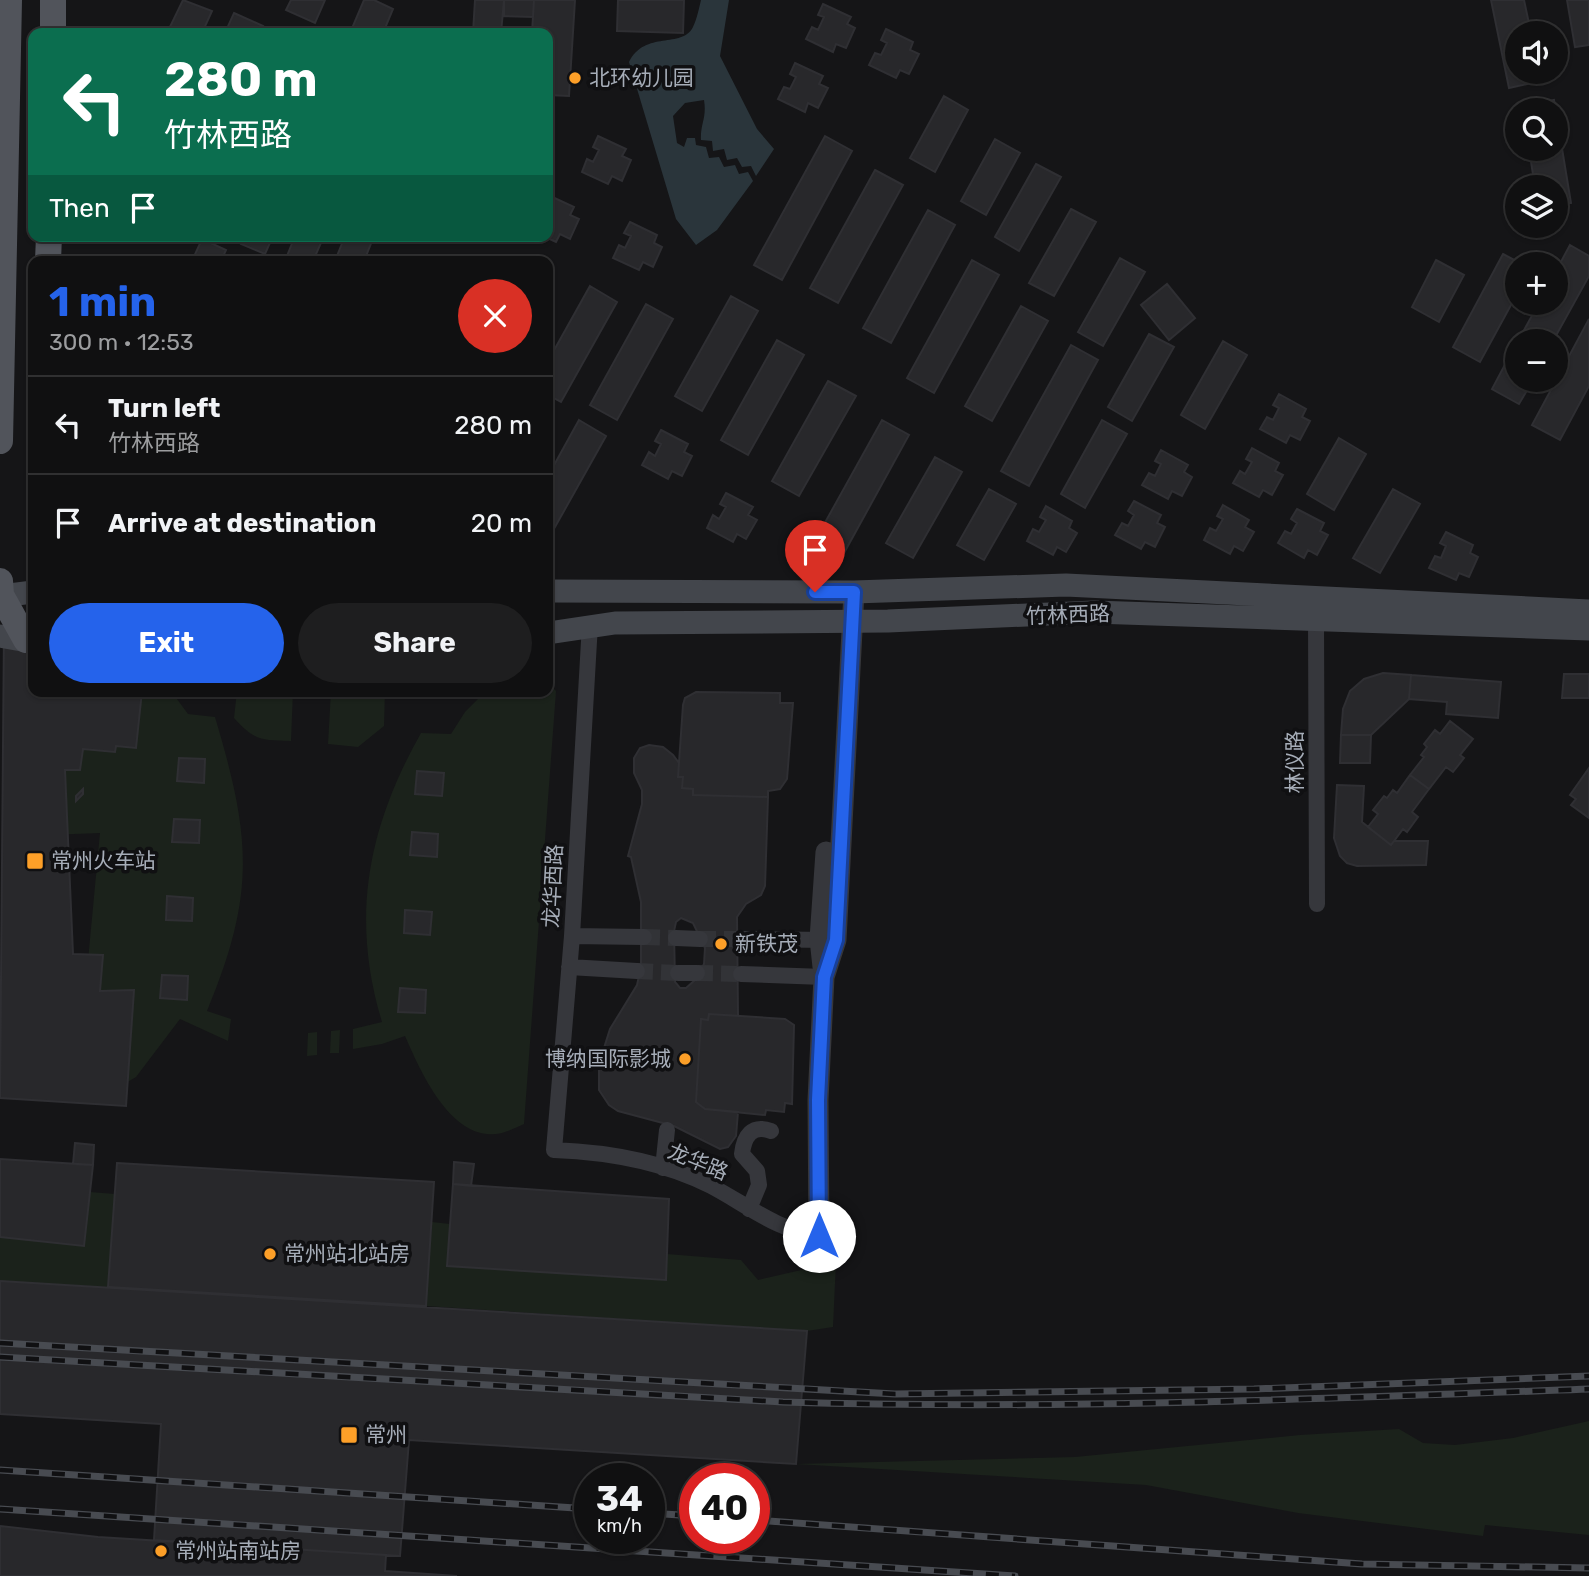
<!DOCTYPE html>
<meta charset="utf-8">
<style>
body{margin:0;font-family:Rubik,"Noto Sans SC",sans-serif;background:#1e1e1f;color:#f1f3f6;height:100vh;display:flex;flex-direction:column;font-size:26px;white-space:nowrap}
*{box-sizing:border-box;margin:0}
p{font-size:23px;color:#9c9d9f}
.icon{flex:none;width:38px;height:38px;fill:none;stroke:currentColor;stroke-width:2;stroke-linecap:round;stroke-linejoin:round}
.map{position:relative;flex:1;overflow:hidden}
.sheet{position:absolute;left:28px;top:256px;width:525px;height:441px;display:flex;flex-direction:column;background:#101011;border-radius:14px;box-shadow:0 2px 5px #0004,0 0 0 2px #303031}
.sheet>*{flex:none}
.banner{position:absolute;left:28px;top:28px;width:525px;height:214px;border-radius:14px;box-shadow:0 2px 5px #0004,0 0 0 2px #303031;background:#0b6e4f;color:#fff;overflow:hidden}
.tools{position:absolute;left:1505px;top:21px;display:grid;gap:14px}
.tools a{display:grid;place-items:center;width:63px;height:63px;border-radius:50%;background:#101011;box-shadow:0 2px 5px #0004,0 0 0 2px #303031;font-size:35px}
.speed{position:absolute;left:574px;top:1463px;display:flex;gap:14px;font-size:35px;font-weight:700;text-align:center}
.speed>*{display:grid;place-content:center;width:91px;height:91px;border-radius:50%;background:#101011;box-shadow:0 2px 5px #0004,0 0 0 2px #303031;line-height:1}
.speed small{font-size:18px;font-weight:400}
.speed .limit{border:10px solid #d22;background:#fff;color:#111}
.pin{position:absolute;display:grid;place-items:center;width:60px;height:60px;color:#fff;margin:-72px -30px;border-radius:50% 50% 50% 0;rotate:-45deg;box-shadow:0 0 7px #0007}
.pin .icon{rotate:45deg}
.me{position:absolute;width:77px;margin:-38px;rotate:0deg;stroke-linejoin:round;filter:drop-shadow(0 0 5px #0008)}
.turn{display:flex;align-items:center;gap:24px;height:147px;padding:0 21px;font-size:32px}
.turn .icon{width:91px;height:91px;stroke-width:2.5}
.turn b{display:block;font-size:49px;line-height:60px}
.then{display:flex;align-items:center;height:66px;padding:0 21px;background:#0003;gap:14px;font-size:26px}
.round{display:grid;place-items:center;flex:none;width:74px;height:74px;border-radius:37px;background:#1e1e1f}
.head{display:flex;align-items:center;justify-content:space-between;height:119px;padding:0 21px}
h1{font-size:42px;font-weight:700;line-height:52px;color:#2563eb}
.action{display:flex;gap:14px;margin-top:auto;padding:14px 21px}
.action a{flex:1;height:80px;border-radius:42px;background:#2563eb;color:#fff;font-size:28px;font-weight:700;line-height:80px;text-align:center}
.action a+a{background:#1e1e1f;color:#f1f3f6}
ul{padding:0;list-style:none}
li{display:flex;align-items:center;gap:21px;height:98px;padding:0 21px;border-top:2px solid #303031}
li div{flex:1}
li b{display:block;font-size:26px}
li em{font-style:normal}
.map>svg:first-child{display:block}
</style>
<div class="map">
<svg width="1589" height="1576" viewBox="0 0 1589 1576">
<rect width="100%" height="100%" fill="#151517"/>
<path fill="#1b221b" d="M548,683l8,8 -32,433c-11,5 -24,12 -37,10 -41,-4 -68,-66 -82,-98l-23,8 -29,5v-20l29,-7c-32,-105 -14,-195 39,-289l30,1 14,-22 21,-21h62z
M38,691h133l17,23 27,3c36,121 41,176 -8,294l24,8 -3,22 -48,-22 -44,58 -31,18 -18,-124 13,-138 -51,2z
M237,691h56l-2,50c-30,-1 -36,0 -57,-23z
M331,691h54l-1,35 -26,21 -30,-3z
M340,1030l-1,23h-9l1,-22z
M317,1032v23l-10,1 1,-23z
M90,1192l25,2 -7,93 -108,-6v-44z
M432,1222l18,2 -3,41 220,-11 74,6 17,20 78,-18 -3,65 -26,4 -381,-25z
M1589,1421v114l-104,-10 -2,11 -185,-23 -152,-28 -350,-21 279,-7 225,-22 99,-6 24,14 32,2 58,-7z"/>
<path fill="#2a353b" d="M701,0h28l-9,56 37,73 17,20 -18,27 -5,-10 -9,1 -5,-9 -10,2 -3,-11 -11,2 -1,-10 -11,-1c-1,-16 6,-22 3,-40l-19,3 -12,13 4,27 7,4 3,-9h8l1,7 10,2 3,11 10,-1 5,10 11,-2 4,9 9,-2 5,9 -36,49 -21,15 -20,-26 -47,-157c16,-32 53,-13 64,-35 4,-8 6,-19 8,-27z"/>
<path fill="#28282b" stroke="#2f2f33" stroke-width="2" fill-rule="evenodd" d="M183,0l29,11 -10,22h-35z
M291,0h34l-10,23 -29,-13z
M364,0h10l19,9 -10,24h-33z
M475,0h29l-3,33h-28z
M504,0h30l-1,17 -29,-1z
M534,0h41l-6,96 -21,-1v-62h-16z
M618,0h66l-1,33 -66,-2z
M1491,0h33l7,33h-14v39h22l2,9 -32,7z
M1567,0h22v45l-14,2z
M823,4l28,13 -4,7 8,4 -9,20 -10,-4 -3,8 -27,-13 6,-12 6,3 6,-13 -6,-2z
M234,13l29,13 -4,7h-34z
M886,29l27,13 -3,8 9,4 -10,20 -9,-4 -4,8 -27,-13 6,-12 6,2 6,-12 -6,-3z
M795,63l28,13 -4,8 9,4 -10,20 -10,-5 -3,9 -27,-13 6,-12 6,2 6,-12 -6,-3z
M944,96l24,14 -33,62 -25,-14z
M1554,100l17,103 -15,2v-18h-21l-6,-38h27v-39h-33l-1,-4z
M598,136l28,13 -4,7 9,4 -9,21 -10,-5 -4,8 -26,-12 5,-13 6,3 6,-12 -6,-3z
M825,136l27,15 -70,129 -28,-15z
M995,139l25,14 -34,62 -25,-14z
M1036,164l25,13 -42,74 -24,-14z
M875,170l28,15 -65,118 -28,-15z
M548,195l26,12 -4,8 9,4 -9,20 -10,-5 -4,8 -13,-6h5z
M1071,209l25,13 -42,74 -25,-13z
M928,210l27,15 -64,118 -28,-15z
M630,222l27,13 -3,8 8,4 -9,20 -10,-5 -4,8 -26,-12 6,-13 6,3 6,-12 -7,-3z
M244,236h29l-8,18 -24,-10z
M295,236h29l-11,25h-28z
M345,236h29l-10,25h-29z
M202,239l24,11 -5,11h-29z
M1570,245l19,11v20l-36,65h-35l21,-38h17v-32z
M1503,254l19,10h-5v30l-37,68 -27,-15z
M1120,258l25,14 -42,74 -25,-14z
M972,260l27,15 -65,118 -27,-15z
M1436,260l28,15 -25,47 -27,-15z
M1167,284l28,34 -26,22 -28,-35z
M590,286l27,16 -56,100 -13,-7v-34z
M731,296l27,15 -56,100 -27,-15z
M646,304l27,15 -56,101 -27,-15z
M1021,306l27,15 -56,100 -27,-15z
M1589,319v67l-29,54 -28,-15z
M1149,334l25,13 -42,74 -24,-14z
M777,340l27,15 -56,100 -27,-15z
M1223,341l24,14 -42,74 -24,-14z
M1517,342v38h16l-14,24 -27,-15z
M1071,345l27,15 -69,126 -28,-15z
M828,381l28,15 -57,100 -27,-15z
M1279,394l27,15 -4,8 8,4 -10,19 -10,-5 -4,8 -26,-14 7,-12 6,3 6,-12 -6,-3z
M579,420l27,16 -56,100 -2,-60z
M882,420l27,15 -65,118 -27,-16z
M1102,420l25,14 -42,74 -24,-14z
M661,430l27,14 -4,8 8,4 -10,20 -10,-5 -4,8 -26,-14 7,-13 6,4 6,-12 -6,-3z
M1339,438l27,16 -32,56 -27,-16z
M1252,448l27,15 -4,8 8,4 -11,20 -9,-5 -4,7 -26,-14 7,-12 5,3 7,-12 -6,-3z
M1161,450l27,15 -4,7 8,5 -10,19 -10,-5 -4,8 -26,-14 7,-12 6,3 6,-12 -6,-3z
M935,457l27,15 -49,86 -27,-15z
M989,489l27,15 -32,56 -27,-15z
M1393,489l27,15 -40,69 -27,-15z
M726,493l27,14 -5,8 9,5 -11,19 -9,-5 -4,8 -26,-14 6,-13 6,4 7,-12 -6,-3z
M1134,501l27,14 -4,8 8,4 -10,20 -10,-5 -4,7 -26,-14 7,-12 6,3 6,-11 -6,-4z
M1223,505l26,15 -4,7 9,5 -11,19 -9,-5 -4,8 -26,-14 6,-12 6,3 7,-12 -6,-3z
M1046,506l26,15 -3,7 8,5 -11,19 -9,-5 -4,8 -26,-14 6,-12 6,3 7,-12 -6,-3z
M1297,509l27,14 -4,8 8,4 -11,20 -9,-5 -4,8 -26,-15 7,-12 6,3 6,-11 -6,-4z
M1446,532l27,13 -3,8 8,4 -9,20 -10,-4 -3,7 -27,-12 6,-12 6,2 5,-12 -6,-3z
M4,629h29v62h109l-6,57 -20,-2 -1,6 -32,-3 -3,21h-15l8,184 30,1 -3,36 34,-1 -8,116 -126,-8z
M1383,673l28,2 -2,24 -38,36h-30l2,-26 7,-18 14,-12z
M1564,674h25v24h-27z
M1411,675l90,7 -3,36 -52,-4 1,-12 -38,-3z
M696,692l84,1v10h13l-6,76 -7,10 -12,2v6l-75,-2v-6l-11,-1 1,-11h-5l5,-72 2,-7z
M1450,721l23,18 -13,16 4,3 -11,14 -7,-5 -17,22 -19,-14 14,-18 -3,-2 6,-8 -3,-3 11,-14 5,4z
M1341,735h30l-1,28h-30z
M649,745l14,2 10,8 6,8 -1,14h5l-1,11 11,1v6l75,2 -3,89 -4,9 -15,9 -9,13 1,99 -29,-2 -1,6 -7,-1 -5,83 9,7 33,3 -2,24 -8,11 -8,2 -46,-23 -56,-15 -9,-6 -10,-15v-26l11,-35 27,-44 4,-18v-65l-10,-45 -3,-1 14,-52v-14l-8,-17v-15l6,-10zM681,918l12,5 12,25 -1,16 -9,16 -9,8h-6l-5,-6 -1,-51 2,-9z
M179,758l26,1 -1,24 -27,-2z
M1589,768v50l-18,-13 5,-6 -6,-4z
M417,771l27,2 -2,23 -27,-2z
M1410,775l19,14 -17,23 6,5 -11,15 -4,-3 -12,16 -23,-18 10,-13 -5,-4 11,-14 3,2 6,-8 4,3z
M1337,785l27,1 -2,36 29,23 3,-4h34l-2,24 -69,1 -10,-3 -7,-7 -6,-18z
M83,789v5l-7,7v-5z
M174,819l26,1 -1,23 -27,-1z
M412,832l26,2 -1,23 -27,-2z
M167,896l26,2 -1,23 -26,-1z
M405,910l27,2 -2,23 -26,-2z
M162,975l26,1 -1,24 -27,-2z
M400,988l26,2 -1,23 -27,-1z
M709,1014l76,5 9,6 -2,79 -7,-1 -1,9 -18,-2 -1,5 -60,-6 -9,-7 5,-83 7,1z
M75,1143l19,2 -1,20 -20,-1z
M0,1159l93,6 -9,81 -84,-9z
M454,1162l20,2 -3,22 -18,-2z
M117,1163l317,19 -8,124 -318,-19z
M453,1184l216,15 -3,81 -219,-14z
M0,1281l807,50 -11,133 -387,-24 -9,116 -246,-16 7,-116 -161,-10z
M0,1526l98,11 288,18 -1,16 72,5h-457z"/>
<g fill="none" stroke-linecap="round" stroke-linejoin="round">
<path stroke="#323337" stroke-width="16" stroke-dasharray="16 8" stroke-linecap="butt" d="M644,937l32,1
M700,939h39
M637,971l41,2
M697,973l44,1"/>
<path stroke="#36373c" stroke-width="16" d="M1316,618l1,286
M590,624l-18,312 -18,214c52,2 110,12 157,36 36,19 67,45 108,50
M572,936l72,1
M676,938l24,1
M739,939l91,1
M569,967l68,4
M678,973h19
M741,974l83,3
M663,1168l4,-38
M749,1209l10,-24 -2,-14 -15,-17c2,-18 10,-30 29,-23"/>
<path stroke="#36373c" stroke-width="21" d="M823,967l-3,-28 6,-87
M819,1236l-1,-136 6,-123 12,-37 18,-348"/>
<path stroke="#43464c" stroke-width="23" d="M548,591l306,1 212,-7 523,26
M0,596l33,-4
M548,633l67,-10 273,-2 206,-9 495,17
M0,636l33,6"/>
<path stroke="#51545b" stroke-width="26" d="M53,33v-33
M48,261l1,-25
M0,441l9,-441
M0,581l1,14 25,45"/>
<g stroke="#484b51" stroke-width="7">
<path id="rail" d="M0,1343l895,51 359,-5 335,-13
M0,1357l783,45c269,8 537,-3 806,-13
M0,1470l590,39
M0,1509l1015,67
M649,1513l46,3
M754,1520l608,44 227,4"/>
</g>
<use href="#rail" stroke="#101012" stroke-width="4.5" stroke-dasharray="13" stroke-linecap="butt"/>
</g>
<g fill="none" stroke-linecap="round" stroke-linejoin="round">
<g stroke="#184099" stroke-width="18">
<path id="route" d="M815,592h39l-18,348 -12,37 -6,123 1,136"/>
</g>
<use href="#route" stroke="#2563eb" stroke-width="12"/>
</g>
<g fill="#fc9f28" stroke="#101012" stroke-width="2.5">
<circle cx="575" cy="78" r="7"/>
<rect x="26" y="852" width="18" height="18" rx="3.5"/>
<circle cx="721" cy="944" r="7"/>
<circle cx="685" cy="1059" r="7"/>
<circle cx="270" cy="1254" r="7"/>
<rect x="340" y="1426" width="18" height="18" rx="3.5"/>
<circle cx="161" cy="1551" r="7"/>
</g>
<g text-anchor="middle" stroke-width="7" stroke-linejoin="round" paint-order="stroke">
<g font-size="21" fill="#a6adb8" stroke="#101012" text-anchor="start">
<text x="589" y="85">北环幼儿园</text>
<text x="51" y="868">常州火车站</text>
<text x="735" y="951">新铁茂</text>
<text x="671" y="1066" text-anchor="end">博纳国际影城</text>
<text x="284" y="1261">常州站北站房</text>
<text x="365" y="1442">常州</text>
<text x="175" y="1558">常州站南站房</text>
</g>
<g font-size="21" fill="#a6adb8" stroke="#101012">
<text transform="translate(1068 615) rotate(-2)" y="7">竹林西路</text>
<text transform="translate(1295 762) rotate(-90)" y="7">林仪路</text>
<text transform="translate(553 886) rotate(-87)" y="7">龙华西路</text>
<text transform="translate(698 1162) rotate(22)" y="7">龙华路</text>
</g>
</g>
</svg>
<div class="tools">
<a><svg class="icon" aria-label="sound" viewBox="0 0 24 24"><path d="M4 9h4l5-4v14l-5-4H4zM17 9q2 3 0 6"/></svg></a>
<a><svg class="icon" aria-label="search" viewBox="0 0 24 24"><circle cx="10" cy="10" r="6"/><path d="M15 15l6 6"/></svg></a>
<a><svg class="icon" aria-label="layers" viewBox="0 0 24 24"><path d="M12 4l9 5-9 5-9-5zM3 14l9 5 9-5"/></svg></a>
<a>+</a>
<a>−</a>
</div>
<div class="speed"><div>34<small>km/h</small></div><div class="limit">40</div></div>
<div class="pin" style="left:815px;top:592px;background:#d93025"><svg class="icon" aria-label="arrive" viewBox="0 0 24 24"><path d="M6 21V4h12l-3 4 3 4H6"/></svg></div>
<svg class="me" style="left:819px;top:1236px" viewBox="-20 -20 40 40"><circle r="19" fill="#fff"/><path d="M0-13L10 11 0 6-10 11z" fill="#2563eb"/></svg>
<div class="banner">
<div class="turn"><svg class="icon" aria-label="left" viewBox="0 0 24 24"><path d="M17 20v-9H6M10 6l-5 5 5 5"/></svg><div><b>280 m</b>竹林西路</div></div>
<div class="then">Then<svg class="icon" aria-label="arrive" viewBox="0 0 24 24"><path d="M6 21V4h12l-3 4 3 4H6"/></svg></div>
</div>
<section class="sheet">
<div class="head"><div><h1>1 min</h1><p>300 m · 12:53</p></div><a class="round" style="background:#d93025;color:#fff"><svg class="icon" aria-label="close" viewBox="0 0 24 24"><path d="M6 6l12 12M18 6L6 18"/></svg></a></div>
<ul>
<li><svg class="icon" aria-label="left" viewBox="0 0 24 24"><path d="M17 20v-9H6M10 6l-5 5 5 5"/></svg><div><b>Turn left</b><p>竹林西路</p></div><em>280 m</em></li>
<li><svg class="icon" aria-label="arrive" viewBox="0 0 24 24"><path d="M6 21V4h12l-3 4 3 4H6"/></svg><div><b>Arrive at destination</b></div><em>20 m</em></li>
</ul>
<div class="action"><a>Exit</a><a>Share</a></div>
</section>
</div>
